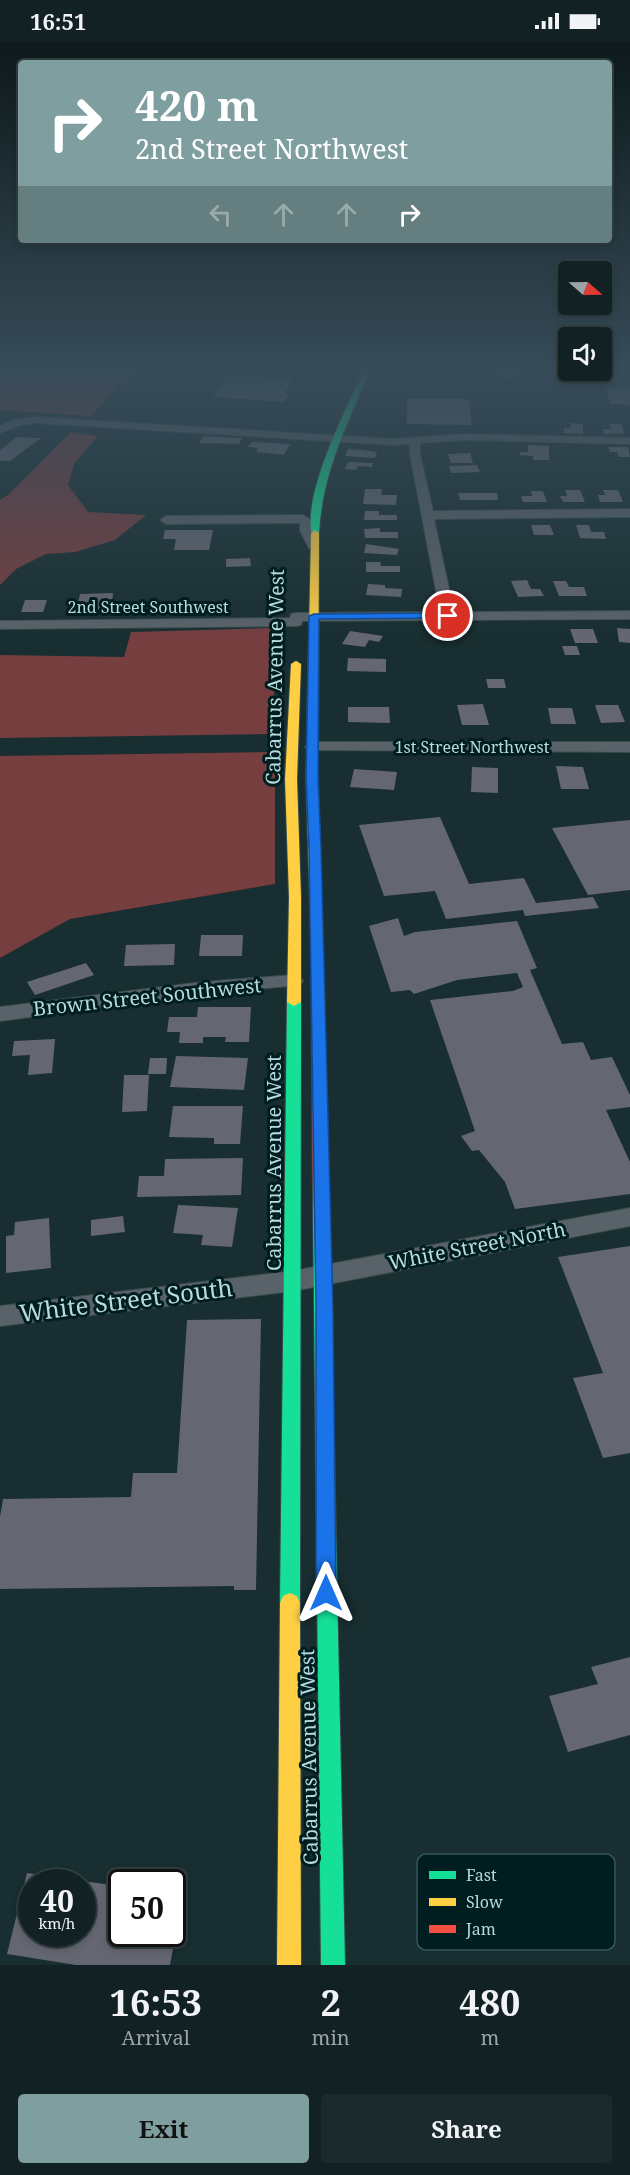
<!DOCTYPE html>
<style>
body{margin:0;font-family:"Noto Serif",serif;background:#1b2a2c;color:#f1f3f6;height:100vh;display:flex;flex-direction:column;font-size:22px;white-space:nowrap}
*{box-sizing:border-box;margin:0}
p{font-size:20px;color:#9ca4a6}
.icon{flex:none;width:33px;height:33px;fill:none;stroke:currentColor;stroke-width:2;stroke-linecap:round;stroke-linejoin:round}
.map{position:relative;height:1923px;overflow:hidden}
.panel{display:flex;flex-direction:column;background:#122224;flex:1}
.panel>*{flex:none}
.guide{position:absolute;left:18px;top:18px;width:594px;height:183px;border-radius:6px;box-shadow:0 3px 9px #0003,0 0 0 2px #313f41;background:#7f9ea0;color:#fff;overflow:hidden}
.needle{width:39px;rotate:110deg}
.buttons{position:absolute;left:558px;top:219px;display:grid;gap:12px}
.buttons a{display:grid;place-items:center;width:54px;height:54px;border-radius:6px;background:#122224;box-shadow:0 3px 9px #0003,0 0 0 2px #313f41;font-size:30px}
.speed{position:absolute;left:18px;top:1827px;display:flex;gap:12px;font-size:30px;font-weight:700;text-align:center}
.speed>*{display:grid;place-content:center;width:78px;height:78px;border-radius:50%;background:#122224;box-shadow:0 3px 9px #0003,0 0 0 2px #313f41;line-height:1}
.speed small{font-size:15px;font-weight:400}
.speed .limit{border:3px solid #111;border-radius:9px;background:#fff;color:#111}
.pin{position:absolute;display:grid;place-items:center;width:51px;height:51px;color:#fff;margin:-26px;border:3px solid #fff;border-radius:50%;box-shadow:0 2px 6px #0007}
.me{position:absolute;width:66px;margin:-33px;rotate:0deg;stroke-linejoin:round;filter:drop-shadow(0 0 4px #0008)}
.turn{display:flex;align-items:center;gap:21px;height:126px;padding:0 18px;font-size:27px}
.turn .icon{width:78px;height:78px;stroke-width:2.5}
.turn b{display:block;font-size:42px;line-height:51px}
.lanes{display:flex;align-items:center;height:57px;padding:0 18px;background:#0003;justify-content:center;gap:30px;direction:ltr}
.lanes .off{opacity:.35}
.eta{display:flex;justify-content:space-evenly;align-items:center;height:102px;text-align:center}
.eta b{font-size:36px;font-weight:700;line-height:42px}
.primary-button{display:flex;gap:12px;margin-top:auto;padding:12px 18px}
.primary-button a{flex:1;height:69px;border-radius:6px;background:#7f9ea0;color:#111;font-size:24px;font-weight:700;line-height:69px;text-align:center}
.primary-button a+a{background:#1b2a2c;color:#f1f3f6}
.status{display:flex;justify-content:space-between;align-items:center;height:42px;padding:0 30px;background:#122224;direction:ltr}
.status svg{height:16px;fill:currentColor}
.map>svg:first-child{display:block}
</style>
<div class="status"><b>16:51</b><svg viewBox="0 0 49 12"><path d="M0 12V9h3v3zM5 12V6h3v6zM10 12V3h3v9zM15 12V0h3v12zM26 1h20v11H26zM47 4h2v5h-2z"/></svg></div>
<div class="map">
<svg width="630" height="1923" viewBox="0 0 630 1923">
<rect width="100%" height="100%" fill="#182e30"/>
<path fill="#763e3f" d="M0,329h133l-42,45 -91,-6z
M71,390l27,4 -24,28 -6,21 20,27 58,3 -31,25 -40,12 -29,2 -30,15 -16,16v-85l9,-6z
M276,586l-3,106 -273,4v-83l124,2 7,-25z
M275,710v132l-205,35 -70,39v-202z"/>
<path fill="#646771" fill-rule="evenodd" d="M229,333l64,4 -9,15h5l-5,8 -71,-5z
M606,346l24,1v16l-20,-1z
M407,356l62,1 3,26 -65,-1z
M571,381l12,1v10l-19,-1v-5h7z
M610,382h12l2,10h-20l-1,-5h8z
M203,394l39,2 -3,6 -40,-1z
M17,395l24,1 -31,23h-10v-11z
M252,400l38,2 -6,11 -28,-3 2,-4 -10,-1z
M528,403l21,1v14h-16v-4l-13,-1v-3h8z
M608,405h20l2,10h-11l-2,-5h-7z
M348,407l15,1 14,2 -2,6 -30,-2z
M470,411l3,10h-22l-3,-9z
M348,420l25,1 -1,4 -14,-1 -2,4 -11,-1z
M477,423l3,7 -29,1 -2,-7z
M365,447h17l-1,6h16l-1,10 -33,-1z
M565,448h15l5,12h-22l-3,-6h7z
M603,448h15l5,12h-23l-2,-7h7z
M531,449h12l4,11h-24l-2,-6h11z
M458,451h39l1,7h-38z
M365,469h14v4h18v5h-33z
M531,483h19l4,10h-20z
M576,483h13l2,7h13l2,7 -26,-1z
M380,486v4h18v6h-33l-1,-9z
M165,488h48l-4,20h-35l2,-11h-13z
M366,502l33,5 -2,6 -33,-2z
M250,516l1,8 -25,1v-8z
M366,520h14l1,4h19v6h-34z
M527,538l4,9h9l4,7 -26,1 -7,-16z
M553,539h13l3,6h15l3,9h-28z
M368,542l17,1v3l17,1 -1,8 -35,-2z
M113,551l-1,12 10,-1 -2,8h-44l4,-18z
M25,558h22l-4,12h-22z
M617,586l13,1v14l-11,-1z
M570,587h23l5,14h-23z
M350,589l33,5 -4,6 -10,-2 -4,7 -23,-3z
M562,604h15l3,9h-15z
M348,616l38,1v13l-39,-1z
M486,637h18l2,9h-18z
M483,662l6,21h-27l-5,-20z
M595,663h23l7,17 -24,1z
M348,665h41l1,16 -42,-1z
M548,666h24l4,16h-25z
M556,724l27,1 6,22h-28z
M472,725l26,1v25l-27,-1z
M354,727l43,3 -3,18 -44,-3z
M440,775l29,67 55,-6 12,25 57,-6 6,11 -74,8 -2,-6 -77,9 -11,-28 -51,5 -25,-71z
M630,778v70l-42,5 -36,-67z
M398,876l6,18 11,-4 102,-11 20,47 -7,2 32,74 21,-2 8,18 21,-3 18,38v12l-24,3 24,52v32l-115,15 -10,-27 -26,-32 -7,1 -11,-15 14,-5 -45,-131 83,-9 10,-4 -6,-14 -60,7 -43,14 -4,-4 -19,2 -22,-66z
M201,893h42l-1,21h-43z
M175,902l-1,21 -50,1 2,-21z
M86,921l8,12 -59,20 -8,-13z
M198,965h53l-2,35h-24l1,-5h-23v6h-24l1,-11h-13l2,-15h28z
M55,997l-3,34 -24,2 2,-20 -18,1 2,-15z
M176,1014l72,2 -4,32 -74,-3z
M150,1016h17l-1,16h-18z
M124,1033h25l-2,36 -25,1z
M173,1064h70l-3,38h-26v-6l-45,-1z
M243,1116l-2,37 -104,2 2,-21h25l1,-17z
M178,1163l60,3 -6,39 -31,-2 2,-10 -30,-2z
M123,1174l2,16 -34,4v-16z
M49,1176l2,50 -45,5v-37l8,-1 1,-13z
M630,1204v207l-27,5 -30,-80 30,-5 -45,-116z
M261,1277l-5,271h-22v-4l-234,3v-72l3,-18 128,-2 2,-24h44l10,-153z
M630,1615v78l-62,17 -19,-56 49,-12 -7,-17z
M27,1831l84,12 -5,19 16,3v27h50v-19l7,1 -9,49h-94l-69,-11zM32,1840h50v52h-50z"/>
<g fill="none" stroke-linecap="round" stroke-linejoin="round">
<g stroke="#364c4d" stroke-width="2">
<path id="street" d="M35,375l358,22 71,-5 166,4v6l-166,-4 -44,3v11l13,57 197,-2v8l-196,2 20,93 176,-1v8l-328,2 -1,4 -5,1 -296,3v-8l290,-3 1,-4 5,-1 144,-1 -30,-158v-10l-17,1 -358,-22 -15,2 -20,8v-7l14,-6z
M303,473l9,6v10l7,14 -2,3h-8l-9,-17v-8l-134,1 -6,-4 6,-4z
M313,700h317v10l-322,-2 -3,-3z
M293,933l7,2 3,4 -3,4 -97,9 -203,27v-14l203,-25z
M630,1166v18l-337,65 -293,35v-20l293,-35z"/>
</g>
<g stroke="#364c4d" stroke-width="2">
<path id="fast" d="M364,329h6c-23,53 -48,103 -51,162l-7,2c-10,-40 34,-127 52,-164z
M498,329h7l5,3 3,-3h7l-9,8z
M294,956l7,4 -1,601 -3,7 -7,3 -7,-3 -3,-7 7,-601z
M321,1157l6,2 2,4 16,760h-24l-8,-760 2,-4z"/>
</g>
<g stroke="#364c4d" stroke-width="2">
<path id="slow" d="M315,488l4,3 -1,245 5,163 -6,4 -6,-4 -5,-163 5,-245z
M296,619l5,3 -4,115 4,118v105l-7,4 -7,-4 2,-105 -4,-118 6,-115z
M290,1551l7,3 3,7 1,362h-24l3,-362 3,-7z"/>
</g>
<g stroke="#364c4d" stroke-width="2">
<path id="jam" d="M317,895l6,4 6,264 -2,4 -6,2 -6,-2 -2,-4 -2,-264z"/>
</g>
<use href="#street" fill="#5a6269" fill-rule="evenodd"/>
<use href="#fast" fill="#16e098" fill-rule="evenodd"/>
<use href="#slow" fill="#ffcf43" fill-rule="evenodd"/>
<use href="#jam" fill="#f24e42" fill-rule="evenodd"/>
</g>
<linearGradient id="sky" x2="0" y2="1"><stop stop-color="#0d191a"/><stop offset="0.55" stop-color="#374c59"/><stop offset="1" stop-color="#374c59" stop-opacity="0"/></linearGradient>
<rect width="630" height="598" fill="url(#sky)"/>
<path fill="#1a73e8" stroke="#114b97" stroke-width="1.5" d="M448,571l5,3 -1,2 -133,1 -1,159 3,70 12,460 3,285 -3,7 -7,3 -7,-3 -3,-7v-285l-7,-460 -3,-70 3,-162 5,-2z"/>
<g text-anchor="middle" stroke-width="6" stroke-linejoin="round" paint-order="stroke">
<g font-size="16" fill="#b7dbdd" stroke="#001d20">
<text x="148" y="571">2nd Street Southwest</text>
<text x="472" y="711">1st Street Northwest</text>
</g>
<g font-size="20" fill="#b7dbdd" stroke="#001d20">
<text transform="translate(275 635) rotate(-89)" y="7">Cabarrus Avenue West</text>
<text transform="translate(147 955) rotate(-6)" y="7">Brown Street Southwest</text>
<text transform="translate(274 1121) rotate(-90)" y="7">Cabarrus Avenue West</text>
<text transform="translate(477 1204) rotate(-11)" y="7">White Street North</text>
<text transform="translate(309 1715) rotate(-91)" y="7">Cabarrus Avenue West</text>
</g>
<g font-size="24" fill="#b7dbdd" stroke="#001d20">
<text transform="translate(126 1259) rotate(-7)" y="8">White Street South</text>
</g>
</g>
<rect x="417" y="1812" width="198" height="96" rx="9" fill="#001d20" stroke="#375659" stroke-width="1.5"/>
<rect x="429" y="1829" width="27" height="8" fill="#16e098"/>
<rect x="429" y="1856" width="27" height="8" fill="#ffcf43"/>
<rect x="429" y="1883" width="27" height="8" fill="#f24e42"/>
<g font-size="16" fill="#b7dbdd">
<text x="466" y="1839">Fast</text>
<text x="466" y="1866">Slow</text>
<text x="466" y="1893">Jam</text>
</g>
</svg>
<div class="buttons">
<a><svg class="needle" viewBox="-14 -14 28 28"><path d="M0-13l5 13h-10z" fill="#e53935"/><path d="M0 13l5-13h-10z" fill="#9ca4a6"/></svg></a>
<a><svg class="icon" aria-label="sound" viewBox="0 0 24 24"><path d="M4 9h4l5-4v14l-5-4H4zM17 9q2 3 0 6"/></svg></a>
</div>
<div class="speed"><div>40<small>km/h</small></div><div class="limit">50</div></div>
<div class="pin" style="left:448px;top:574px;background:#d93025"><svg class="icon" aria-label="arrive" viewBox="0 0 24 24"><path d="M6 21V4h12l-3 4 3 4H6"/></svg></div>
<svg class="me" style="left:326px;top:1551px" viewBox="-20 -20 40 40"><path d="M0-17L14 15 0 8-14 15z" fill="#1a73e8" stroke="#fff" stroke-width="4"/></svg>
<div class="guide">
<div class="turn"><svg class="icon" aria-label="right" viewBox="0 0 24 24"><path d="M7 20v-9h11M14 6l5 5-5 5"/></svg><div><b>420 m</b>2nd Street Northwest</div></div>
<div class="lanes"><svg class="icon off" aria-label="left" viewBox="0 0 24 24"><path d="M17 20v-9H6M10 6l-5 5 5 5"/></svg><svg class="icon off" aria-label="ahead" viewBox="0 0 24 24"><path d="M12 20V5M6 11l6-6 6 6"/></svg><svg class="icon off" aria-label="ahead" viewBox="0 0 24 24"><path d="M12 20V5M6 11l6-6 6 6"/></svg><svg class="icon" aria-label="right" viewBox="0 0 24 24"><path d="M7 20v-9h11M14 6l5 5-5 5"/></svg></div>
</div>
</div>
<section class="panel">
<div class="eta">
<div><b>16:53</b><p>Arrival</p></div>
<div><b>2</b><p>min</p></div>
<div><b>480</b><p>m</p></div>
</div>
<div class="primary-button"><a>Exit</a><a>Share</a></div>
</section>
